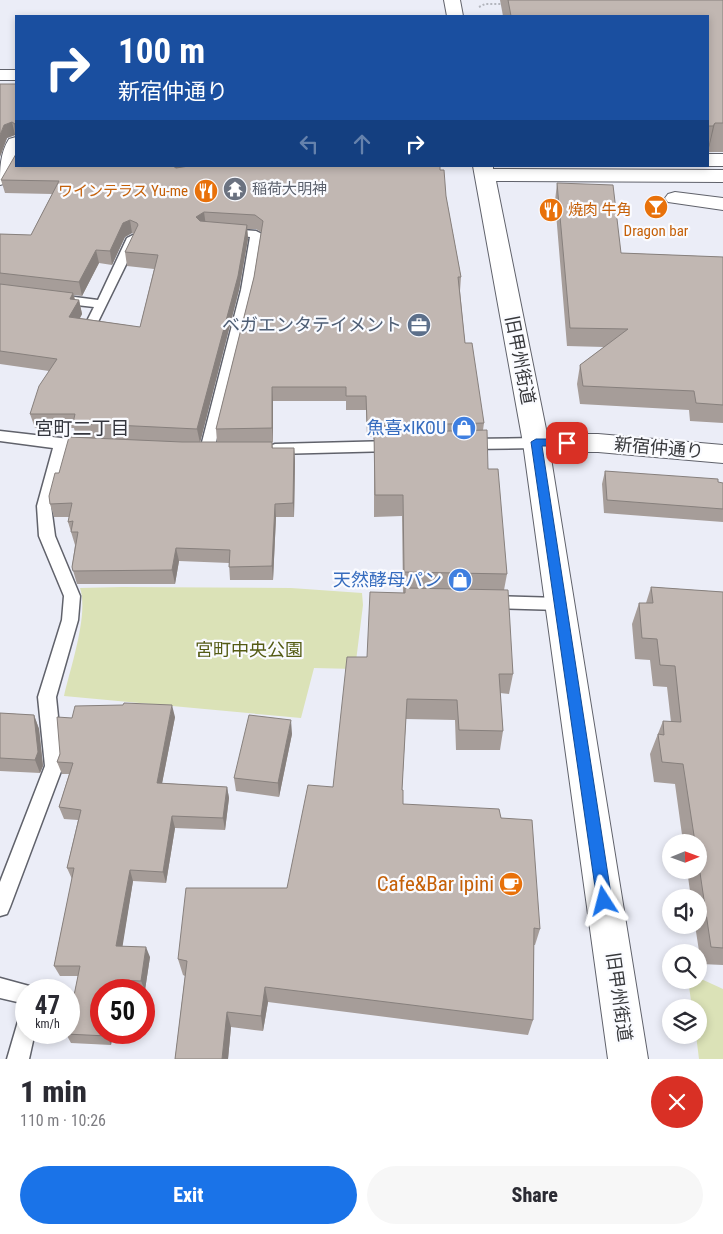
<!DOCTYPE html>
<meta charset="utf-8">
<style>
body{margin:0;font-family:"Roboto Condensed","Noto Sans JP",sans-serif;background:#f7f7f7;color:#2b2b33;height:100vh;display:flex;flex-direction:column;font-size:19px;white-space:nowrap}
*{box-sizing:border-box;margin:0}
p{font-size:16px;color:#7c7c81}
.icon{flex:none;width:28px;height:28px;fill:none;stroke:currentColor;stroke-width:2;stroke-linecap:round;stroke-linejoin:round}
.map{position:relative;height:1059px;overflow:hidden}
.details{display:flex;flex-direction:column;background:#fff;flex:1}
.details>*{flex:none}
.banner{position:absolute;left:15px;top:15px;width:694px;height:152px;border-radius:0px;box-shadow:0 2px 8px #0003;background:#1a4fa0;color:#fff;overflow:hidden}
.needle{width:32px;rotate:89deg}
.controls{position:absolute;left:662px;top:834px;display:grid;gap:10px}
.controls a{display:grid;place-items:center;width:45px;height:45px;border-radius:50%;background:#fff;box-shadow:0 2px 8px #0003;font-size:25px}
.speed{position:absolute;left:15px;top:979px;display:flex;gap:10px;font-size:25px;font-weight:700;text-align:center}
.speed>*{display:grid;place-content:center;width:65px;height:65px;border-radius:50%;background:#fff;box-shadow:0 2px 8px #0003;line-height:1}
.speed small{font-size:12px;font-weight:400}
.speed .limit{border:8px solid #d22;background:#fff;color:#111}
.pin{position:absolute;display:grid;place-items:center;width:42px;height:42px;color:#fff;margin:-21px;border-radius:10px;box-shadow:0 2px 8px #0006}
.me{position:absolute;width:55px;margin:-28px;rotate:351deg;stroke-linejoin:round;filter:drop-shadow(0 0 4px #0008)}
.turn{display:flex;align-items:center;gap:18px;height:105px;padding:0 20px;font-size:22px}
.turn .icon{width:65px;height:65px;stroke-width:2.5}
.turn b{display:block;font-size:35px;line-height:42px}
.lanes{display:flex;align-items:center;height:48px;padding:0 20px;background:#0003;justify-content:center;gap:25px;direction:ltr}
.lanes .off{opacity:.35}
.round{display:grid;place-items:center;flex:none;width:52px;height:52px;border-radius:26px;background:#f7f7f7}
.head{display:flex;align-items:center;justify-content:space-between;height:85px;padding:0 20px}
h1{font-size:30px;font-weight:800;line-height:38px}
.cta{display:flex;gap:10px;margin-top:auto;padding:10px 20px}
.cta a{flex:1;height:58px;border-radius:30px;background:#1a73e8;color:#fff;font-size:20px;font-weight:800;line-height:58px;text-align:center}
.cta a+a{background:#f7f7f7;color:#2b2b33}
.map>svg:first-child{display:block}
</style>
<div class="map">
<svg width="723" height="1059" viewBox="0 0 723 1059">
<rect width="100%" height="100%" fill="#ebedf7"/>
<path fill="#dbe2b7" d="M122,587l169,1 71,5 1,12 -8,64 -41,-1 -13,50 -237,-22c6,-27 25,-82 16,-108z
M699,978l24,11v70h-24l-3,-24h3v-27l-7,-1 -4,-27h11z"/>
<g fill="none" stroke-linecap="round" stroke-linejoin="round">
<g stroke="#60626b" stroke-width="3">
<path id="lane" d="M229,229l27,2 6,3 -9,56 -39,160 -2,3h-10l-2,-3 41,-160 9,-53 -25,-3 -2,-2 2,-2z
M133,235l6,3 -45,92h-8l-2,-3 10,-20 -35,-4 -6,-4 6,-4 39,5 29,-62z
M0,431l87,10 5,2 2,3 -2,3h-25l-16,57 4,30 25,60 -2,24 -22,77 7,69 -53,141 -3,7 -7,2v-34l45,-116 -7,-69 24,-77 2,-24 -25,-60 -2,-30 16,-58 -53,-7z
M536,438l5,2 2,3 -2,3 -5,2 -69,1 -5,-2 -2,-3 2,-3 5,-2z
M392,441l5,2 2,3 -2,3 -5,2 -117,3 -5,-2 -2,-3 2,-3 5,-2z
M489,596l71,2 6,2 2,4 -2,4 -6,2 -71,-2 -6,-2 -2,-4 2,-4z
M0,978l33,9 2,3h-9v14l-26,-6z
M26,1015v17h9l-6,27h-22l12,-41z"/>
</g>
<g stroke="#60626b" stroke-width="2">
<path id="street" d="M0,70h16v10h-16z
M16,137l2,29 -11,17 -7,2c0,-16 0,-32 9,-46z
M708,154h15v12h-15z
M675,192l48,6v12l-55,-8 -3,-4 3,-4z"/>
</g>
<g stroke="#60626b" stroke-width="2">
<path id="secondary" d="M444,0h16l3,16h-16z
M473,166h20v3l230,1v12l-227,-1 51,253h51l125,11v18l-125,-11h-48l98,607h-40l-85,-616z"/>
</g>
<path stroke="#b4b6be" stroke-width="2" stroke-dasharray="2 2" stroke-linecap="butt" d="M479,7l6,-3h20"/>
<use href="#lane" fill="#fff" fill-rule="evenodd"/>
<use href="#street" fill="#fff" fill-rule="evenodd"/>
<use href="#secondary" fill="#fff" fill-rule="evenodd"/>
</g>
<path fill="#a69d99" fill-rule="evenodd" d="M500,0h223v152h-15v1v-137h-205z
M16,84v61l-1,-10 -8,3 -7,19z
M440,170l6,26 15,81 -1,14 5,52 19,80 -1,7 5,39 19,105 -3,16 9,84 -4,20 -9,-1 3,38 -3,19h-44l-1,-30 -49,-1 -4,71 1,14 98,14 39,111 -5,16h-1l-1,75 -5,15 -260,-33 -5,29 -32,-4 -3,32h-53l10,-83 -2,-1 -5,-16 109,-71 46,-101 34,-130 36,-64 -1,-77 -28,1v-77l-1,-3h-6l-1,-27h-20v-9h-73v41h-10h9l1,6h21l1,13 -1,56h-18l-3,63h-43l-1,-17 -50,-2 -4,23h-98l-5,-17 3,-22 -7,-23 1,-5h-15l-4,-13 9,-31 17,-36 -2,-9h-39l-5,-14 19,-43 -49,-7v-130l31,1 21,-41 -47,-1 -4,-13zM247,229h9l5,3 -7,45 -38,152 1,13h-17l39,-152 9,-51zM132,233l2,1 -9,18 2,14 27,3 -14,58 -60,-9 2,-4 -3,-14h-4l-1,-5 8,1 17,-33 13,2 13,-28z
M557,183l64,70 102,4v166l-33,-2 -1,-11 -109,-6 -3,-20 3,-19 24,-18 -37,-1 -12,-145z
M605,471l118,12v39l-119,-9 -2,-29z
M651,587l72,5v373l-22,-1 -6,-39h4v-27h-8l-4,-28h12v-28h-16l-8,-58 -21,-2 -4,-28 13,-33 8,1 -4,-35 -14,-1 -3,-26 -15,-1 -3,-35 7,-21h7z
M0,713l34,2 5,14 4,37 -3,7 -40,-2z
M175,717l-13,66 65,4 2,11 -4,32 -50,-2 -9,55 -33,-2 -11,65 28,11 -5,33h-24l-10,55 -40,-2 -5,-9 12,-58h-18l-6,-10 18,-87 -5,-11 11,-48 -14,-1 -5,-12 10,-33h-7l-5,-12 15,-44z
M292,734l-13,63 -43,-6 -2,-13z"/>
<path fill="#87807d" d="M12,122l3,13 -8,3 -7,19v-22l4,-10z
M715,123l-7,29v1v-3l5,-24z
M170,166h41l-33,6z
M204,212l2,14 -8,5 -2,-14z
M130,220l2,13 -7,4 -13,28 -2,-14 13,-28z
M247,225l1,14 -9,51 -39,153 -3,-14z
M96,250l3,13 -17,33 -3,-14z
M73,293l3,12 3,-5 3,14 -9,17 -4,-14 1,-18z
M272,387l1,14v41l-1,-14z
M294,448l1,13 -1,56 -1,-14z
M275,504l1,13 -3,63 -1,-14z
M176,548l3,13 -4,23 -3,-14z
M172,705l3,12 -15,77 -3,-11z
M34,715l5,14 4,37 -3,7 -5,-13z
M291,720l1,14 -13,63 -1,-14z
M227,787l2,11 -4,32 -2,-12z
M172,816l3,12 -9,55 -3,-11z
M130,870l3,11 -12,75 -5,-10z
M146,947l4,10 -5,33 -4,-9z
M117,980l4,10h-6z
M265,987l3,15 -5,29 -2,-15z
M227,1012l4,15 -3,32h-6z
M107,1032h6l-2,13 -4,-9z"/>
<path fill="#c1b7b2" stroke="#87807d" d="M508,0h215v123h-8l-2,3h-5v-110h-197z
M0,84h16v59l-1,-19 -3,-2 -8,3 -4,10z
M16,154v12h157l3,2 13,-2h251v4h4l2,26 15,81h-3l7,66h7l12,80 -111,3v-4l-6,1 -1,-27h-20v-9h-74v41l-56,1 38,-152 9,-56 -8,-6 -51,-3 -8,5 4,4 47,4 -9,51 -41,153 -124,-6 2,-9h-45l9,-28 18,-27 -57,-8v-67l73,9 -3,6 9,1 -10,17 71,10 18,-72 -33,-3 13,-27 -1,-2 -7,-3 -7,3 -13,28 -14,-1 -17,32 -79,-9v-39l31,1 28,-54 -58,-1z
M557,183l56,2 8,68 102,4v148l-27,-2 -2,-12 -111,-5 -3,-21 48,-36 -58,-1z
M487,430l1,39h10l9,105 -103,-2 -1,-77h-28l-1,-62z
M69,437l113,5h90v6h22l-1,55 -18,1 -3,62 -43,1 1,-17 -54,-2 -4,22 -99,1 -1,-4 6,-35h-7l2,-11 -5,1 4,-19 -22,1 -1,-8 6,-23h4z
M605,471l113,8v3l5,1v26l-116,-9z
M651,587l72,5v356l-12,-1 -12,-81v-24h-4l-12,-78 -21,-2 -4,-28 6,1 -1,-14 18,1 -6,-56 -15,-1 -3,-26 -15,-1 -3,-35h14z
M405,588l103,2 5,84h-14l4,57 -44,-1 -2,-30 -50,-1 -5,91h1v14l96,5 2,9 31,2 8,109 -6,-1 -1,92 -268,-33 -4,29 -34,-4 -5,47h-47l12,-98 -9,-2 8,-71h101l21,-103 25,2 14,-130h20l3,-65 35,1z
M124,703l48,2 -15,78 70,4 -4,31 -51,-2 -9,56 -33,-2 -14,76 30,1 -5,34 -24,-1 -2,10h-14v42h6v4l-41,-2v-2h3v-12l11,-54h-26l20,-98h-7l14,-58 -22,-3 14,-44 -16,-1 3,-8 -3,-37 15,1 3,-12 48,-1z
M0,713l34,2 4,37 -3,8 -35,-2z
M249,715l42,5 -13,63 -44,-5z"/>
<path fill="#1a73e8" stroke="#114b97" d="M536,439h31l5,4 -5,3h-25l70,455 -2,5 -6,2 -5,-2 -2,-5 -66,-459z"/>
<defs>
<g id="temple-disc" transform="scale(1.25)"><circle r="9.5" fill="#6b7280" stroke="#fafbff"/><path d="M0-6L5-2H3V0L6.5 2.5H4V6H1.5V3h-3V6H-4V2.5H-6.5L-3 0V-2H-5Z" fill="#fff"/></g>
<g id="restaurant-disc" transform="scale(1.25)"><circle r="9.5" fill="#e8710a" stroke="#fafbff"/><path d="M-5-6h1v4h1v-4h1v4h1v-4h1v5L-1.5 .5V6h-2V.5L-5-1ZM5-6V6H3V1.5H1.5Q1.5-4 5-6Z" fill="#fff"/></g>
<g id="bar-disc" transform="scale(1.25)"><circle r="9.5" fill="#e8710a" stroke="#fafbff"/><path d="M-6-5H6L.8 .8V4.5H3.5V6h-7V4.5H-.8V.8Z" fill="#fff"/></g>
<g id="office-disc" transform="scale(1.25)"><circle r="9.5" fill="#5c6f8a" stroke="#fafbff"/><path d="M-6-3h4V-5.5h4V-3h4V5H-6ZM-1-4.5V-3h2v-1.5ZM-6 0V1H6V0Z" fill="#fff"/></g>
<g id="shop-disc" transform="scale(1.25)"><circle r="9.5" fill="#3f7fe0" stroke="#fafbff"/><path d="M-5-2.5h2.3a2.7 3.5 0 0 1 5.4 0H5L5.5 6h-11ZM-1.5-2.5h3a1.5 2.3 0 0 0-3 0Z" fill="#fff"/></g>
<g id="cafe-disc" transform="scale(1.25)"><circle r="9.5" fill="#e8710a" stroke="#fafbff"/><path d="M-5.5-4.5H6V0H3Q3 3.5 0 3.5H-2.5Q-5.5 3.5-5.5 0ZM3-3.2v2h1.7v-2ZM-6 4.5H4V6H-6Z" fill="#fff"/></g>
</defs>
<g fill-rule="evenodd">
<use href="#temple-disc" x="235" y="189"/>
<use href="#restaurant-disc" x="206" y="191"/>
<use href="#bar-disc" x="656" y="207"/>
<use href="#restaurant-disc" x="551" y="210"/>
<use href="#office-disc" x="419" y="325"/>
<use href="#shop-disc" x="464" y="428"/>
<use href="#shop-disc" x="460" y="580"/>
<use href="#cafe-disc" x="511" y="884"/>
</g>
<g text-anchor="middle" stroke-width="4.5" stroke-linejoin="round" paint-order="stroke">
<g font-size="15" fill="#5b616d" stroke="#fafbff" text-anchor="start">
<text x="252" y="194">稲荷大明神</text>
</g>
<g font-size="15" fill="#c56008" stroke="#fafbff" text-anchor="end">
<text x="188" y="196">ワインテラス Yu-me</text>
<text x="568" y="215" text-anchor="start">焼肉 牛角</text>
<text x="656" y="236" text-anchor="middle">Dragon bar</text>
</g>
<g font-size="18" fill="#4e5e75" stroke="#fafbff" text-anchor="end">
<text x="402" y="331">ベガエンタテイメント</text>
</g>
<g font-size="18" fill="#37383b" stroke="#fafbff">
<text transform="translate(520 360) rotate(79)" y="6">旧甲州街道</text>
<text transform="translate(659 448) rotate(5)" y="6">新宿仲通り</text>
<text transform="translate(619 997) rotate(82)" y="6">旧甲州街道</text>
</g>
<g font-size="18" fill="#366cbe" stroke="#fafbff" text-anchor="end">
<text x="446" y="434">魚喜×IKOU</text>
<text x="442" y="586">天然酵母パン</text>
</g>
<g font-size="18" fill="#545b14" stroke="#fafbff">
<text x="249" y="656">宮町中央公園</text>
</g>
<g font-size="19" fill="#33353d" stroke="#fafbff">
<text x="82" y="435">宮町二丁目</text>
</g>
<g font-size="21" fill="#c56008" stroke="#fafbff" text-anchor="end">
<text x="494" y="891">Cafe&amp;Bar ipini</text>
</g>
</g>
</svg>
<div class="controls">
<a><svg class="needle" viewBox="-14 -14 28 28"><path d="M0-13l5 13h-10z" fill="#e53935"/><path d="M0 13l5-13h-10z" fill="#7c7c81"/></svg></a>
<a><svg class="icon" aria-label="sound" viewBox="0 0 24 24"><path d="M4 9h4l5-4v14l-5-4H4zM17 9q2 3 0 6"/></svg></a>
<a><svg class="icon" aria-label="search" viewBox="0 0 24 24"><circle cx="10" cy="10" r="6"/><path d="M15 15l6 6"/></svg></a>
<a><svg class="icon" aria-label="layers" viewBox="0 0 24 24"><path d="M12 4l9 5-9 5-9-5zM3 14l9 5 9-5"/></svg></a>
</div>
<div class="speed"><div>47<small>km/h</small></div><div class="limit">50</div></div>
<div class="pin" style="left:567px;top:443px;background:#d93025"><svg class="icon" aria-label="arrive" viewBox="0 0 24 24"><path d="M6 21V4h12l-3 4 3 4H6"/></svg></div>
<svg class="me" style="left:604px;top:901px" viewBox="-20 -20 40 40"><path d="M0-17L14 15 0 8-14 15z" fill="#1a73e8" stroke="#fff" stroke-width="4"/></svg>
<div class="banner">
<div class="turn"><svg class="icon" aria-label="right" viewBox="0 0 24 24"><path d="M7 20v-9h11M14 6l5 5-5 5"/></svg><div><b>100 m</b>新宿仲通り</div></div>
<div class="lanes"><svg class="icon off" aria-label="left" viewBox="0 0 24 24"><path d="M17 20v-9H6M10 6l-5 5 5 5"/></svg><svg class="icon off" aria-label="ahead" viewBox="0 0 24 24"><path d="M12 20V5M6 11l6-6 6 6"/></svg><svg class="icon" aria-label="right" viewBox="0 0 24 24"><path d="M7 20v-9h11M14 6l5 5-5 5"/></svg></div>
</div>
</div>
<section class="details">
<div class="head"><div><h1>1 min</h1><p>110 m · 10:26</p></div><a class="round" style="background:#d93025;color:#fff"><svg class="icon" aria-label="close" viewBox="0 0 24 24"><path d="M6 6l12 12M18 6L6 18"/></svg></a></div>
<div class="cta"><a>Exit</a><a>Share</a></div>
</section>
